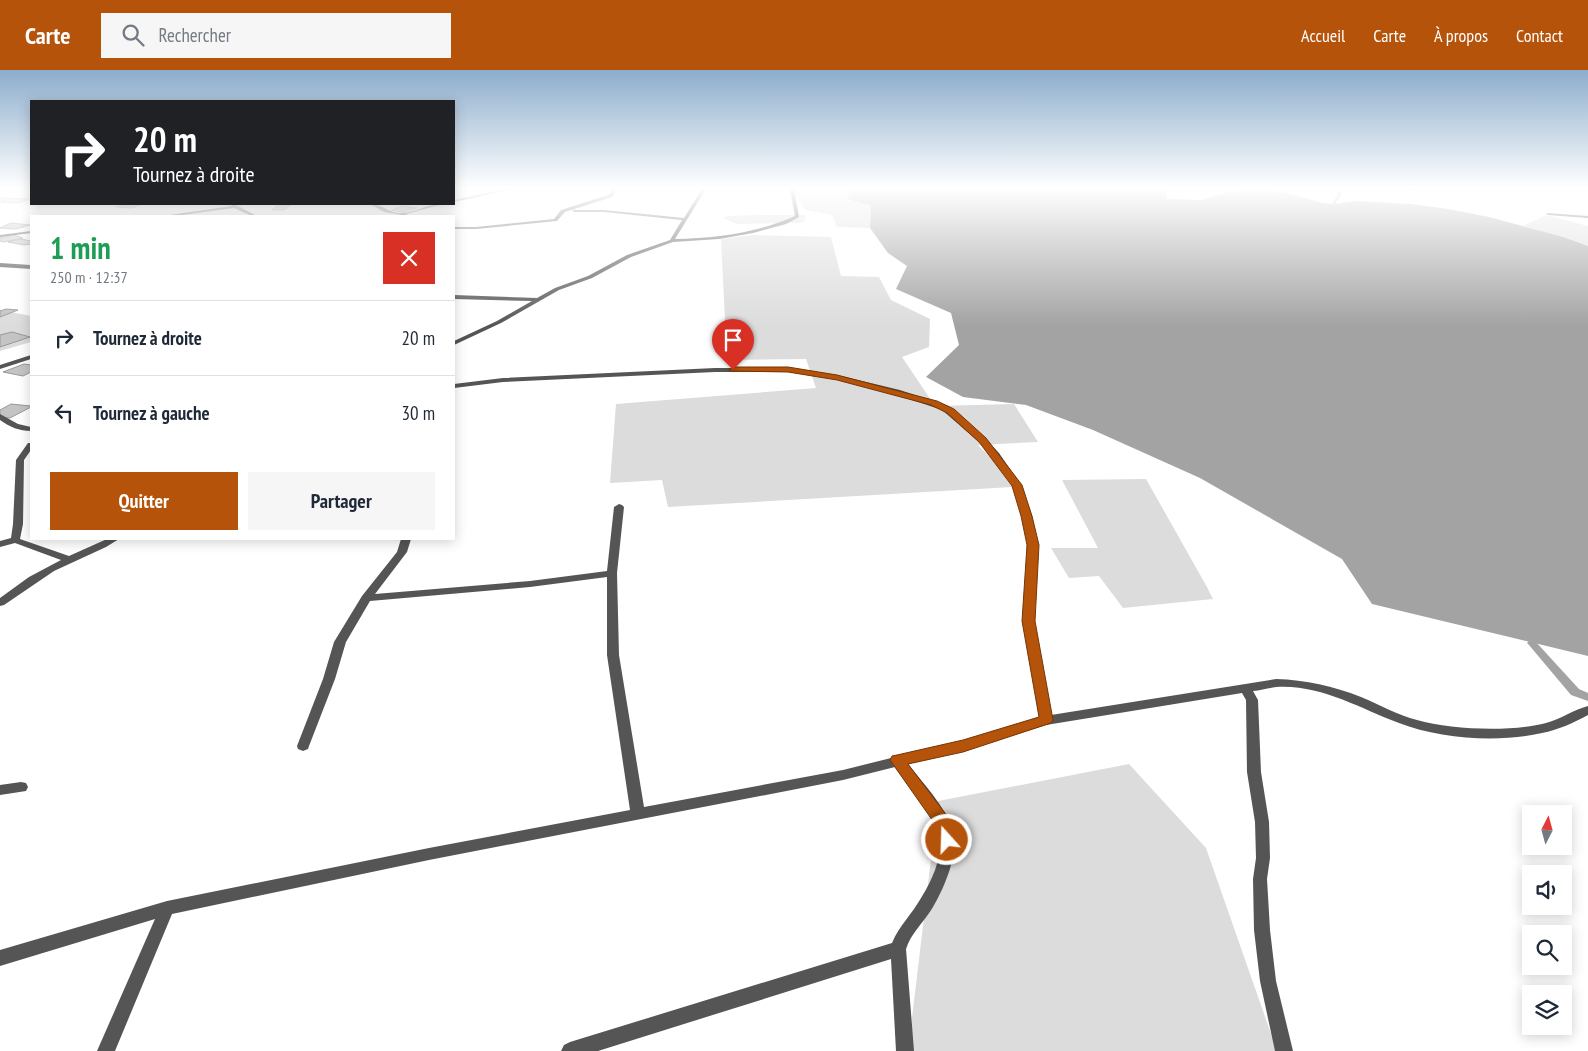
<!DOCTYPE html>
<html lang="fr">
<meta charset="utf-8">
<style>
body{margin:0;font-family:"PT Sans Narrow",sans-serif;background:#f6f6f7;color:#1f2937;height:100vh;display:flex;flex-direction:column;font-size:19px;white-space:nowrap}
*{box-sizing:border-box;margin:0}
p{font-size:16px;color:#747a83}
.icon{flex:none;width:28px;height:28px;fill:none;stroke:currentColor;stroke-width:2;stroke-linecap:round;stroke-linejoin:round}
.map{position:relative;flex:1;overflow:hidden}
.sheet{position:absolute;left:30px;top:145px;width:425px;height:325px;display:flex;flex-direction:column;background:#fff;border-radius:0px;box-shadow:0 2px 12px #0003}
.sheet>*{flex:none}
.guide{position:absolute;left:30px;top:30px;width:425px;height:105px;border-radius:0px;box-shadow:0 2px 12px #0003;background:#202124;color:#fff;overflow:hidden}
.needle{width:32px;rotate:6deg}
.tools{position:absolute;left:1522px;top:735px;display:grid;gap:10px}
.tools a{display:grid;place-items:center;width:50px;height:50px;border-radius:0px;background:#fff;box-shadow:0 2px 12px #0003;font-size:25px}
.pin{position:absolute;display:grid;place-items:center;width:42px;height:42px;color:#fff;margin:-51px -21px;border-radius:50% 50% 50% 0;rotate:-45deg;box-shadow:0 0 5px #0007}
.pin .icon{rotate:45deg}
.me{position:absolute;width:55px;margin:-28px;rotate:340deg;stroke-linejoin:round;filter:drop-shadow(0 0 4px #0008)}
.turn{display:flex;align-items:center;gap:18px;height:105px;padding:0 20px;font-size:22px}
.turn .icon{width:65px;height:65px;stroke-width:2.5}
.turn b{display:block;font-size:35px;line-height:42px}
.round{display:grid;place-items:center;flex:none;width:52px;height:52px;border-radius:0px;background:#f6f6f7}
.headline{display:flex;align-items:center;justify-content:space-between;height:85px;padding:0 20px}
h1{font-size:30px;font-weight:700;line-height:38px;color:#1e9e55}
.cta{display:flex;gap:10px;margin-top:auto;padding:10px 20px}
.cta a{flex:1;height:58px;border-radius:0px;background:#b45309;color:#fff;font-size:20px;font-weight:700;line-height:58px;text-align:center}
.cta a+a{background:#f6f6f7;color:#1f2937}
ul{padding:0;list-style:none}
li{display:flex;align-items:center;gap:15px;height:75px;padding:0 20px;border-top:1px solid #e0e1e3}
li div{flex:1}
li b{display:block;font-size:19px}
li em{font-style:normal}
header{display:flex;align-items:center;gap:30px;box-sizing:border-box;height:70px;padding:0 25px;background:#b45309;color:#fff}
header strong{font-size:24px}
nav{display:flex;gap:28px;margin-inline-start:auto;font-size:18px}
.search{width:350px;height:45px;background:#f6f6f7;display:flex;align-items:center;gap:12px;box-sizing:border-box;padding:0 18px;border-radius:0px;color:#747a83;font-size:19px}
.map>svg:first-child{display:block}
</style>
<header>
<strong>Carte</strong>
<div class="search"><svg class="icon" aria-label="search" viewBox="0 0 24 24"><circle cx="10" cy="10" r="6"/><path d="M15 15l6 6"/></svg>Rechercher</div>
<nav><a>Accueil</a><a>Carte</a><a>À propos</a><a>Contact</a></nav>
</header>
<div class="map">
<svg width="1588" height="981" viewBox="0 0 1588 981">
<rect width="100%" height="100%" fill="#fff"/>
<path fill="#dcdcdc" d="M796,119h49l11,13 15,4 -1,22 -33,-1 -5,-12 -26,-5 -11,-14z
M756,145h50l-2,7 -7,1 -60,1 -14,-6 4,-2z
M1546,145l42,11v20l-65,-20z
M753,165l78,2 10,39 38,1 12,23 39,19 -1,28 -27,10 33,49 79,-2 24,38 -60,3 12,12 22,30 -344,20 -6,-27 -52,3 6,-79 200,-16 -10,-29 -79,1 -6,-121z
M0,240l31,6v26l-31,9z
M1146,409l61,108 6,12 -90,9 -24,-32 -30,2 -18,-30h47l-36,-68z
M1129,694l77,84 71,203h-369l30,-250z"/>
<path fill="#a3a3a3" d="M845,119h312l8,2 2,8 35,1 24,-8 36,-2 26,3 34,10 12,1 22,-3 55,3 37,5 41,8 74,20 25,9v410l-216,-52 -30,-45 -142,-81 -107,-48 -67,-25 -63,-8 -37,-20 33,-32 -8,-32 -55,-24 11,-23 -19,-13 -18,-25 1,-22 -23,-7 1,-7z"/>
<g fill="none" stroke-linecap="round" stroke-linejoin="round">
<path fill="#a3a3a3" fill-rule="evenodd" d="M1334,119h4l4,5 -8,11 -2,-1 6,-10z
M1532,570l3,1 44,48 9,4v8l-17,-6 -42,-50 -2,-2 2,-2z"/>
</g>
<path fill="#c4c4c4" stroke="#999" d="M0,128h1l29,1 -12,4 -18,-1 5,-2z
M126,134h16l-10,4 -16,-1z
M291,134l-6,6h-13l6,-5z
M404,136l13,2 -14,4 -12,-2z
M11,153l19,2 -14,4 -16,-1z
M14,165l9,3 -19,4 -4,-1v-3z
M21,169l10,2v3l-7,1 -16,-3z
M6,239l12,1 -18,7v-6z
M12,262l18,5 -30,10v-12z
M24,294l7,1v7l-8,4 -20,-4z
M11,334l20,2v1l-21,11h-10v-8z"/>
<g fill="none" stroke-linecap="round" stroke-linejoin="round">
<path fill="#555" fill-rule="evenodd" d="M506,119h7l-59,13v-2z
M611,119h4v4l-3,4 -47,15 -8,9 -81,8h-22v-2h22l78,-8 7,-9 47,-15 3,-2z
M702,119h4l-31,50c41,-1 82,-6 120,-23l-5,-27h4l5,28 -13,7 -33,9 -34,6 -46,3 -42,15 -39,21 -33,12 -58,33 -47,22v-4l43,-20 35,-20 -78,-2v-4l83,3 18,-10 33,-12 39,-21 43,-15 12,-20 -78,-8h-30l-2,-2h32l80,8z
M1410,119h4l1,1 -2,1z
M230,134h4l23,12h-5l-18,-8 -60,8h-11l69,-10z
M370,134c10,-1 19,9 30,9 15,0 29,-10 43,-9l-37,10 3,2 -25,-4z
M1546,143l42,3v2l-40,-3z
M31,161v2l-31,4v-2z
M0,193l31,2v4l-31,-2z
M31,285v4l-31,10v-4z
M715,298h73l49,7 63,15 48,16 37,32 14,15 22,32 11,31 6,29 -4,76 17,94 225,-36c30,1 57,7 85,18 19,8 37,18 56,23 35,10 95,12 129,3 15,-4 27,-13 42,-17v9c-15,8 -30,15 -46,18 -43,10 -102,6 -143,-10 -40,-15 -79,-39 -123,-36 -7,1 -15,3 -23,4l5,9 3,72 8,50 1,36 -3,21 3,51 6,51 17,70h-18l-15,-70 -6,-51 -1,-51 3,-21 -1,-36 -8,-50 -1,-72 -4,-7 -196,32 -83,26 -55,13c17,22 42,46 46,75 3,19 -11,51 -21,68 -9,15 -22,26 -27,42l8,102h-18l-5,-92 -293,92h-37l3,-6 6,-3 322,-99c7,-17 20,-29 29,-45 38,-61 11,-82 -26,-131l-52,13 -414,80 -257,54 -57,137h-18l58,-132 -155,47v-16l167,-49 262,-53 201,-38 -23,-155v-78l-77,10 -160,14 -24,41 -11,37 -26,67 -1,3 -5,2 -5,-2 -1,-3 26,-67 11,-37 28,-46 35,-44 4,-13h10l-4,13 -32,42 155,-13 77,-10 7,-64 5,-3 3,1 2,2 -7,66 2,82 25,152 199,-37 48,-12 6,-3 3,1 63,-15 76,-24 -15,-96 4,-76 -6,-29 -9,-31 -20,-28 -14,-15 -37,-32 -48,-16 -57,-15 -49,-7h-73l-212,10 -49,6v-4l49,-6z
M0,344l18,10 13,3v4c-12,0 -21,-4 -31,-11z
M28,373h3v7l-7,10 -1,64 -3,15 49,17 38,-17h12l-13,8 -52,24 -50,34 -4,1v-8l29,-21 32,-17 -46,-17 -15,4v-6l11,-3 2,-14 3,-64z
M21,712l5,1 2,4 -2,4 -26,4v-10z"/>
</g>
<linearGradient id="sky" x2="0" y2="1"><stop stop-color="#8cadcc"/><stop offset="0.46" stop-color="#fff"/><stop offset="1" stop-color="#fff" stop-opacity="0"/></linearGradient>
<rect width="1588" height="256" fill="url(#sky)"/>
<path fill="#b45309" stroke="#753606" d="M733,297h55l49,8 100,26 17,8 32,29 36,47 10,31 7,29 -4,76 18,99 -2,3 -88,29 -55,12 40,53 8,23 -3,5 -6,2 -5,-2 -7,-21 -45,-64 2,-4 5,-1 66,-15 76,-23 -17,-96 5,-76 -6,-29 -9,-30 -33,-44 -32,-29 -16,-8 -94,-25 -49,-8 -58,-1 -1,-1z"/>
</svg>
<div class="tools">
<a><svg class="needle" viewBox="-14 -14 28 28"><path d="M0-13l5 13h-10z" fill="#e53935"/><path d="M0 13l5-13h-10z" fill="#747a83"/></svg></a>
<a><svg class="icon" aria-label="sound" viewBox="0 0 24 24"><path d="M4 9h4l5-4v14l-5-4H4zM17 9q2 3 0 6"/></svg></a>
<a><svg class="icon" aria-label="search" viewBox="0 0 24 24"><circle cx="10" cy="10" r="6"/><path d="M15 15l6 6"/></svg></a>
<a><svg class="icon" aria-label="layers" viewBox="0 0 24 24"><path d="M12 4l9 5-9 5-9-5zM3 14l9 5 9-5"/></svg></a>
</div>
<div class="pin" style="left:733px;top:300px;background:#d93025"><svg class="icon" aria-label="arrive" viewBox="0 0 24 24"><path d="M6 21V4h12l-3 4 3 4H6"/></svg></div>
<svg class="me" style="left:947px;top:770px" viewBox="-20 -20 40 40"><circle r="17" fill="#b45309" stroke="#fff" stroke-width="3"/><path d="M0-11L8 9 0 5-8 9z" fill="#fff"/></svg>
<div class="guide">
<div class="turn"><svg class="icon" aria-label="right" viewBox="0 0 24 24"><path d="M7 20v-9h11M14 6l5 5-5 5"/></svg><div><b>20 m</b>Tournez à droite</div></div>
</div>
<section class="sheet">
<div class="headline"><div><h1>1 min</h1><p>250 m · 12:37</p></div><a class="round" style="background:#d93025;color:#fff"><svg class="icon" aria-label="close" viewBox="0 0 24 24"><path d="M6 6l12 12M18 6L6 18"/></svg></a></div>
<ul>
<li><svg class="icon" aria-label="right" viewBox="0 0 24 24"><path d="M7 20v-9h11M14 6l5 5-5 5"/></svg><div><b>Tournez à droite</b></div><em>20 m</em></li>
<li><svg class="icon" aria-label="left" viewBox="0 0 24 24"><path d="M17 20v-9H6M10 6l-5 5 5 5"/></svg><div><b>Tournez à gauche</b></div><em>30 m</em></li>
</ul>
<div class="cta"><a>Quitter</a><a>Partager</a></div>
</section>
</div>
